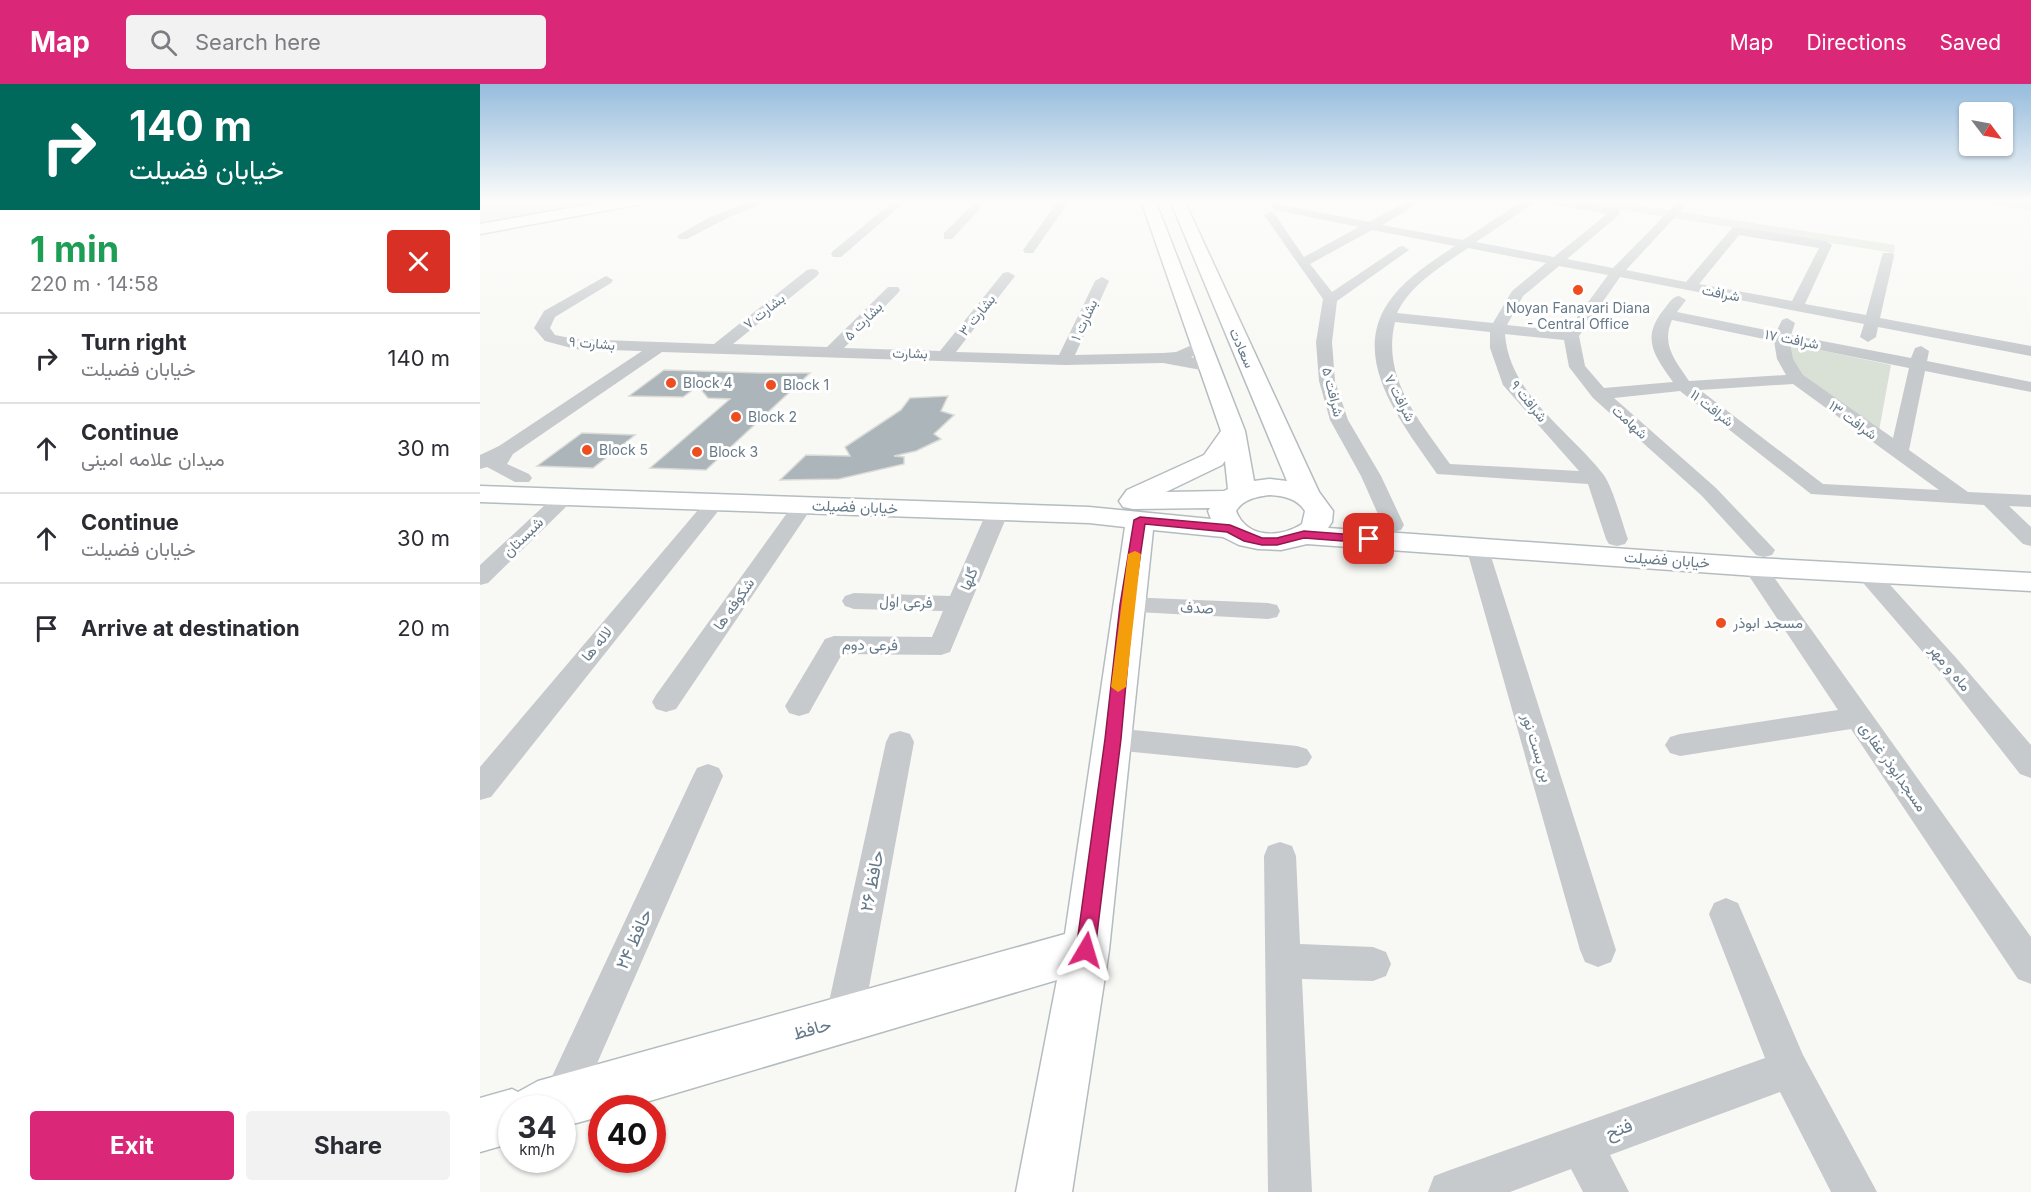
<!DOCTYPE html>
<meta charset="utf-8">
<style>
body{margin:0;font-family:Inter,Vazirmatn,sans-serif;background:#f2f2f3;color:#2b2b33;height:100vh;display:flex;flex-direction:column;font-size:22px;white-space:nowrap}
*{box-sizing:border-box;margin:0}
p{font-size:20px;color:#7c7c81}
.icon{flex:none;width:33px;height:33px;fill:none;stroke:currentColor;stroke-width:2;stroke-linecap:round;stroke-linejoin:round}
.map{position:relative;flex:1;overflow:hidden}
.side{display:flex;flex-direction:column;background:#fff;width:480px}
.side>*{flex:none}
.top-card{background:#00695c;color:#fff;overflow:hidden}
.needle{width:39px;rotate:122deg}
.fabs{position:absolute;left:1479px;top:18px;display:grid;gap:12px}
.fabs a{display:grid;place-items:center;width:54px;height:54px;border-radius:6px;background:#fff;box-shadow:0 2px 4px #0004;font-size:30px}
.speed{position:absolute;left:18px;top:1011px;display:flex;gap:12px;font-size:30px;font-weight:700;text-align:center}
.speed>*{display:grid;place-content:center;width:78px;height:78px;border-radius:50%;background:#fff;box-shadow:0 2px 4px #0004;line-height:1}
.speed small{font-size:15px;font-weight:400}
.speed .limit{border:9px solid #d22;background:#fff;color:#111}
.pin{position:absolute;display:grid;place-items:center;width:51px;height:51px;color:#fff;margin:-26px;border-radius:12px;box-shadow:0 3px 9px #0006}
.me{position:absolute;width:66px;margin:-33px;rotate:7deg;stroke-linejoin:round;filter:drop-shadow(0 0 4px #0008)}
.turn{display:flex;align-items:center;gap:21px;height:126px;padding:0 30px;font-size:27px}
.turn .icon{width:78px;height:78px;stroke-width:2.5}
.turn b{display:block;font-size:42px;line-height:51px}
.round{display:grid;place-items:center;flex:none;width:63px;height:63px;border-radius:6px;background:#f2f2f3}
.headline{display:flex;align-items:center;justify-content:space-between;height:102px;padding:0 30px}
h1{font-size:36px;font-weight:700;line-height:45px;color:#1e9e55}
.cta{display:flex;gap:12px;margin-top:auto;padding:12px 30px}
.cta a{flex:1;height:69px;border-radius:6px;background:#db2777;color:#fff;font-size:24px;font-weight:700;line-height:69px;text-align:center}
.cta a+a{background:#f2f2f3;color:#2b2b33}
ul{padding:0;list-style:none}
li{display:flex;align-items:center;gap:18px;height:90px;padding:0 30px;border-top:2px solid #e1e1e2}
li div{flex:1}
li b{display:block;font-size:22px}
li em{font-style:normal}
header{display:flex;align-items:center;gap:36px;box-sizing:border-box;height:84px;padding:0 30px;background:#db2777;color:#fff}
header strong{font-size:28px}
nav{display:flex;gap:33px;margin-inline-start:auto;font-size:21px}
.search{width:420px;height:54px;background:#f2f2f3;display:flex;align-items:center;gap:15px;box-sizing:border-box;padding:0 21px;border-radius:6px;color:#7c7c81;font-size:22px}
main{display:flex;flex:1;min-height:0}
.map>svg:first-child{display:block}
</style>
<header>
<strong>Map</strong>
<div class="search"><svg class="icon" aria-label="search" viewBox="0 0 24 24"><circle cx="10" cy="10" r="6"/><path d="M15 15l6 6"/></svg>Search here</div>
<nav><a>Map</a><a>Directions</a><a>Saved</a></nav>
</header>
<main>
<section class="side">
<div class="top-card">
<div class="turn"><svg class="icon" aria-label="right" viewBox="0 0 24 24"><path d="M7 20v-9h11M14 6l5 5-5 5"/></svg><div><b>140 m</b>خیابان فضیلت</div></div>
</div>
<div class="headline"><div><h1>1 min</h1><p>220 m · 14:58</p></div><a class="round" style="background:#d93025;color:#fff"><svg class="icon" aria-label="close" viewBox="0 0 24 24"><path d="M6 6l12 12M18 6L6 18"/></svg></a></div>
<ul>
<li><svg class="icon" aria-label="right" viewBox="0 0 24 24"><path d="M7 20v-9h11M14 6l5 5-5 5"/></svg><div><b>Turn right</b><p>خیابان فضیلت</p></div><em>140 m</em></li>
<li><svg class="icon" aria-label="ahead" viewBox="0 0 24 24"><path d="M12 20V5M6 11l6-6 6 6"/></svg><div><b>Continue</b><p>میدان علامه امینی</p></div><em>30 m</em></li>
<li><svg class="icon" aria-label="ahead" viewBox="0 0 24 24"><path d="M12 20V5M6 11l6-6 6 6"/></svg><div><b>Continue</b><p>خیابان فضیلت</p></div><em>30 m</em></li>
<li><svg class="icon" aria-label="arrive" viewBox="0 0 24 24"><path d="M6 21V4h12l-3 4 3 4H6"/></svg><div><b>Arrive at destination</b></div><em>20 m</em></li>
</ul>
<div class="cta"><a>Exit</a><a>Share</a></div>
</section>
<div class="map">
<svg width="1551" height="1108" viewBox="0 0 1551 1108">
<rect width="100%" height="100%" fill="#f8f8f5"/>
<path fill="#e6e7e6" d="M0,116h132l-132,25z"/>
<path fill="#d9e0d6" d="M1080,116h45l290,45 -1,8z
M1478,116h73v10z
M1297,257l114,24 -12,66 -76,-50z"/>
<path fill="#acb5ba" stroke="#dadad7" stroke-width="1.5" d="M184,286l96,3h50l-104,97 -56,-2 80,-69 -22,-1 -10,-12 -15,11 -54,-1z
M468,312l-7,15 13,4 -20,19 7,5 -25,12 -22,5 10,1v7l-65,15 -59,1 26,-25 44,1 -5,-9 56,-37 9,-12z
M102,349l53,2 -42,33 -56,-2z"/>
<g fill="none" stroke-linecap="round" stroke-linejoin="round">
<g stroke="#b5bcc0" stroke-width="3">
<path id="secondary" d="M135,116h33l-7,4 -161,30v-10z
M661,116h14l90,231 9,50 15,-2 18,2 -117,-281h14l135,292 14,19 -1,11 -4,6 427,30 276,15v18l-276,-15 -448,-32 -26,6 -23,-1 -19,-4 -16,-8 -70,-7 -44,420 -37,242h-56l41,-212 -431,128h-24v8l-40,11v-19h-50v35l-32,9v-54l32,-9 6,3 20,-11 527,-147 60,-407 -36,-4 -609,-21v-16l609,21 122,12 -3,-8 2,-3 -77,1 -10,-2 -4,-6 8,-11 77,-35 17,-24zM745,377l3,28 -4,2 -58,1 56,-27zM789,411c14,1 28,3 36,16l-3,13c-22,14 -55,15 -66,-13 7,-12 20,-14 33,-16z"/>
</g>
<path fill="#c6cacd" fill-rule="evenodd" d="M274,116h20l-45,17 -42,22h-8l-2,-3 33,-19z
M415,116h12l-66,57h-8l-2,-3 2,-3z
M497,116h11l-36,39h-8v-6z
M579,116h11l-37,53h-8l-2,-3z
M787,116h11l5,5 86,17 41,-22h14l-42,25 81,15 61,-40h41l51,9 4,1v4l-53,45 46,9 67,-68h11l-65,70 60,12 46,-54 4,-1 90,14 6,4 -27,59 61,11 16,-59 1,-3h10l1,3 -14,62 151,28v10l-153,-29 -2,10 -8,5 -8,-5 4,-13 -244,-47 -41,59 6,30 19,22 69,-6c-19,-27 -33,-44 -8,-74 4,-5 7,-11 14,-12l7,4 -9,12 99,20 6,-12 5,-2 8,5 -4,12 120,23 4,-10 6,-2 8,5 -2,10 104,21v10l-106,-21 -16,79 59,42 63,3v12l-22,-1 22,21v19l-8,-2 -39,-39 -173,-11 -131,-103 -66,7 102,90 59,62 -3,5 -8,2 -8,-2 -54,-59 -109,-98 -24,-31 -5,-27 -59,-6c4,60 64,96 98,140 10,13 19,49 25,65l-3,5 -8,2 -8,-2 -3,-5 -18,-55 -151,-10c-32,-47 -88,-113 -49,-171 16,-24 43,-41 67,-57l-83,-16 -62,34 22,28 67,-45 4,-1 6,4 -72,51 -5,41 3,39 13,39 33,56 23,49 -3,5 -8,2 -8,-2 -24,-54 -31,-56 -11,-39 -3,-39 7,-43 -59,-84 6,-3 4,1 30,44 55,-30 -84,-17zM1057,117l70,13 -53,43 -78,-15zM1259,151l80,13 -27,53 -93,-17zM988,164l78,15 -34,28 -19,32 -96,-10c13,-28 46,-48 71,-65zM1079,182l49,9 -41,56 -60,-6 16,-29zM1192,236l102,21 3,18 9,16 -97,6c-14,-21 -28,-36 -17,-61zM915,238l95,10v16l13,37 76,86 -129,-7c-30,-43 -69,-86 -55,-142zM1310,260l119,24 -16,70 -90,-63 -10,-16zM1313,300l146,106 -116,-6 -123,-94z
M332,185l5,1 2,3 -2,3 -84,68 94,3 61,-60h10l2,3 -2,3 -54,55 96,3 63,-78 5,-1 7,4 -59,76 103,3 36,-74 7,-4 7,4 -34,74 88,-2 13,-1 25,-11 8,5 -18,11 23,7 5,9 -8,5 -6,-1 -4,-7 -38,-7 -98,2 -403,-13 -149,102 -6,10 22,10 3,4 -3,4h-14l-28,-15 -7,2v-14l19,-9 143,-95 -67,-2 -30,-8 -11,-13 10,-17 62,-35 7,4 -2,3 -56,34 -5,11 5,7 20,4 139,5 93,-74z
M86,406l7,2 3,4 -3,4 -85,83 -8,2v-20l79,-73z
M236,411l7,2 3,4 -3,4 -232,292 -11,3v-33l229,-270z
M322,416l7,2 4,4 -137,203 -10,3 -10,-3 -4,-7 4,-7 139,-193z
M518,421l8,1 3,5 -59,141 -9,3 -99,-1 -33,59 -10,3 -10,-3 -4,-7 40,-67 9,-3 98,1 11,-26 -89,-2 -9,-3 -3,-5 3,-5 9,-3 96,3 37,-85 3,-5z
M997,456l8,2 3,5 128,403 -5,12 -13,5 -13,-5 -5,-12 -114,-403 3,-5z
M1275,476l8,2 268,375v47l-13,-5 -167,-250 -171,27 -10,-3 -5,-8 5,-8 10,-3 158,-24 -95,-143 4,-5z
M1386,481l8,2 84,93 73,85v33l-11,-4 -80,-102 -82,-95 -4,-5 4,-5z
M647,513l141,6 9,2 3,6 -3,6 -9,2 -150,-8 -3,-6 3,-6z
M633,644l184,18 10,3 5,8 -5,8 -10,3 -184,-18 -10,-3 -4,-8 4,-8z
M420,647l10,3 4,8 -51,278 -5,14 -14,5 -14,-5 -5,-14 61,-278 4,-8z
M228,680l11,4 4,8 -149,340 -12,5v-13h-20l-2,-6 153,-326 4,-8z
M800,758l12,4 4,10 4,88 73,3 13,5 5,12 -5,12 -13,5 -71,-2 10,213h-44l-4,-336 4,-10z
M1246,814l12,5 65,152 74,137h-46l-51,-100 -170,63 19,37h-46l-12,-23 -61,23h-82l6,-16 16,-6 315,-112 -56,-144 5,-11z"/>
<use href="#secondary" fill="#fff" fill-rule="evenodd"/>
</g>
<linearGradient id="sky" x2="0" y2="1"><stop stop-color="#96bcdd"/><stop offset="0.43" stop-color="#fcfcfa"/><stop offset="1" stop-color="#fcfcfa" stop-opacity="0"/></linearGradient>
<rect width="1551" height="271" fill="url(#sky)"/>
<path fill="#db2777" stroke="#8e194d" stroke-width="1.5" d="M660,433l90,8 32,13h15l27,-7 65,5 6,3 -6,4 -65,-5 -27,7h-15l-18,-4 -17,-9 -82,-8 -12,81 -12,134 -26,211 -2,6 -7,3 -7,-3 -3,-6 29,-211 15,-134 14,-85z"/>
<path fill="#f59e0b" d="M655,467l6,3 -15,133 -8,5 -7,-5 17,-133z"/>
<g fill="#ee4d1f" stroke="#fff" stroke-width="2">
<circle cx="1098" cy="206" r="6"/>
<circle cx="191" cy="299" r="6"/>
<circle cx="291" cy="301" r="6"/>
<circle cx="256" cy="333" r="6"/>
<circle cx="107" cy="366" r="6"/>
<circle cx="217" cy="368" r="6"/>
<circle cx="1241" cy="539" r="6"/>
</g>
<g text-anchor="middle" stroke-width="6" stroke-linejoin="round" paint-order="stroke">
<g font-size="14" fill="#657988" stroke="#fff">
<text transform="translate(1241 209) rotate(11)" y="5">شرافت</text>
<text transform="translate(284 227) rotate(-38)" y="5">بشارت ۷</text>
<text transform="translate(497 231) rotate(-51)" y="5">بشارت ۳</text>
<text transform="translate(604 236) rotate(-65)" y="5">بشارت ۱</text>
<text transform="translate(383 237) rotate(-45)" y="5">بشارت ۵</text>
<text transform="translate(1312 255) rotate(11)" y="5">شرافت ۱۷</text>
<text transform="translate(112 259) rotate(5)" y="5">بشارت ۹</text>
<text transform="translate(762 264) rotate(66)" y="5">سعادت</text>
<text transform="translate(430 269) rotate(1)" y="5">بشارت</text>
<text transform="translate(853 308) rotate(76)" y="5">شرافت ۵</text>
<text transform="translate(920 314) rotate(63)" y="5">شرافت ۷</text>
<text transform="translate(1049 317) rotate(51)" y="5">شرافت ۹</text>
<text transform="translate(1232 324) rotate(38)" y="5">شرافت ۱۱</text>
<text transform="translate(1373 336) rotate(36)" y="5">شرافت ۱۳</text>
<text transform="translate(1150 338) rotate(42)" y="5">شهامت</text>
</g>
<g font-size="14" fill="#657988" stroke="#fff" text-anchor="start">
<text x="1098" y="229" text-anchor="middle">Noyan Fanavari Diana<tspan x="1098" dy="16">- Central Office</tspan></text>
<text x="203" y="304">Block 4</text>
<text x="303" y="306">Block 1</text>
<text x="268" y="338">Block 2</text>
<text x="119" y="371">Block 5</text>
<text x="229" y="373">Block 3</text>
</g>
<g font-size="15" fill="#657988" stroke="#fff">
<text transform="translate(375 423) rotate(2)" y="5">خیابان فضیلت</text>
<text transform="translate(43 453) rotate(-44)" y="5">شبستان</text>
<text transform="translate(1187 476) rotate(4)" y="5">خیابان فضیلت</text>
<text transform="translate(489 495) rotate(-67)" y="5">گلها</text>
<text transform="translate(426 518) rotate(2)" y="5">فرعی اول</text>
<text transform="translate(254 520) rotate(-55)" y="5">شکوفه ها</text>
<text transform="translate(717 524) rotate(2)" y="5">صدف</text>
<text transform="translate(117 560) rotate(-51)" y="5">لاله ها</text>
<text transform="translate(390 561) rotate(1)" y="5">فرعی دوم</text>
<text transform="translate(1470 584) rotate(50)" y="5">ماه و مهر</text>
<text transform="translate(1057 664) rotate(73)" y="5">بن بست نور</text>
<text transform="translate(1413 683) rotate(55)" y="5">مسجدابوذر غفاری</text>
</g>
<g font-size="15" fill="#657988" stroke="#fff" text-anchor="start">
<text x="1253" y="544">مسجد ابوذر</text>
</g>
<g font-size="18" fill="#657988" stroke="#fff">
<text transform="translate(392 797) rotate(-79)" y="6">حافظ ۲۶</text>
<text transform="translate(154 855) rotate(-66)" y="6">حافظ ۲۴</text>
<text transform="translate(332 945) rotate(-16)" y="6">حافظ</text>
<text transform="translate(1139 1045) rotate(-20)" y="6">فتح</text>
</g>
</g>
</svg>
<div class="fabs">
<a><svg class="needle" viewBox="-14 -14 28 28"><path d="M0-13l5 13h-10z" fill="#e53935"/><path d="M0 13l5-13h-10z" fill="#7c7c81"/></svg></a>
</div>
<div class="speed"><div>34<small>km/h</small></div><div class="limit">40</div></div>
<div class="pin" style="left:889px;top:455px;background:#d93025"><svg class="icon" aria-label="arrive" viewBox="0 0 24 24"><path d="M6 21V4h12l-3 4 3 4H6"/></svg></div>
<svg class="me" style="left:606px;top:866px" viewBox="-20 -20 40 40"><path d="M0-17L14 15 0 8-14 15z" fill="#db2777" stroke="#fff" stroke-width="4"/></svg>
</div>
</main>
